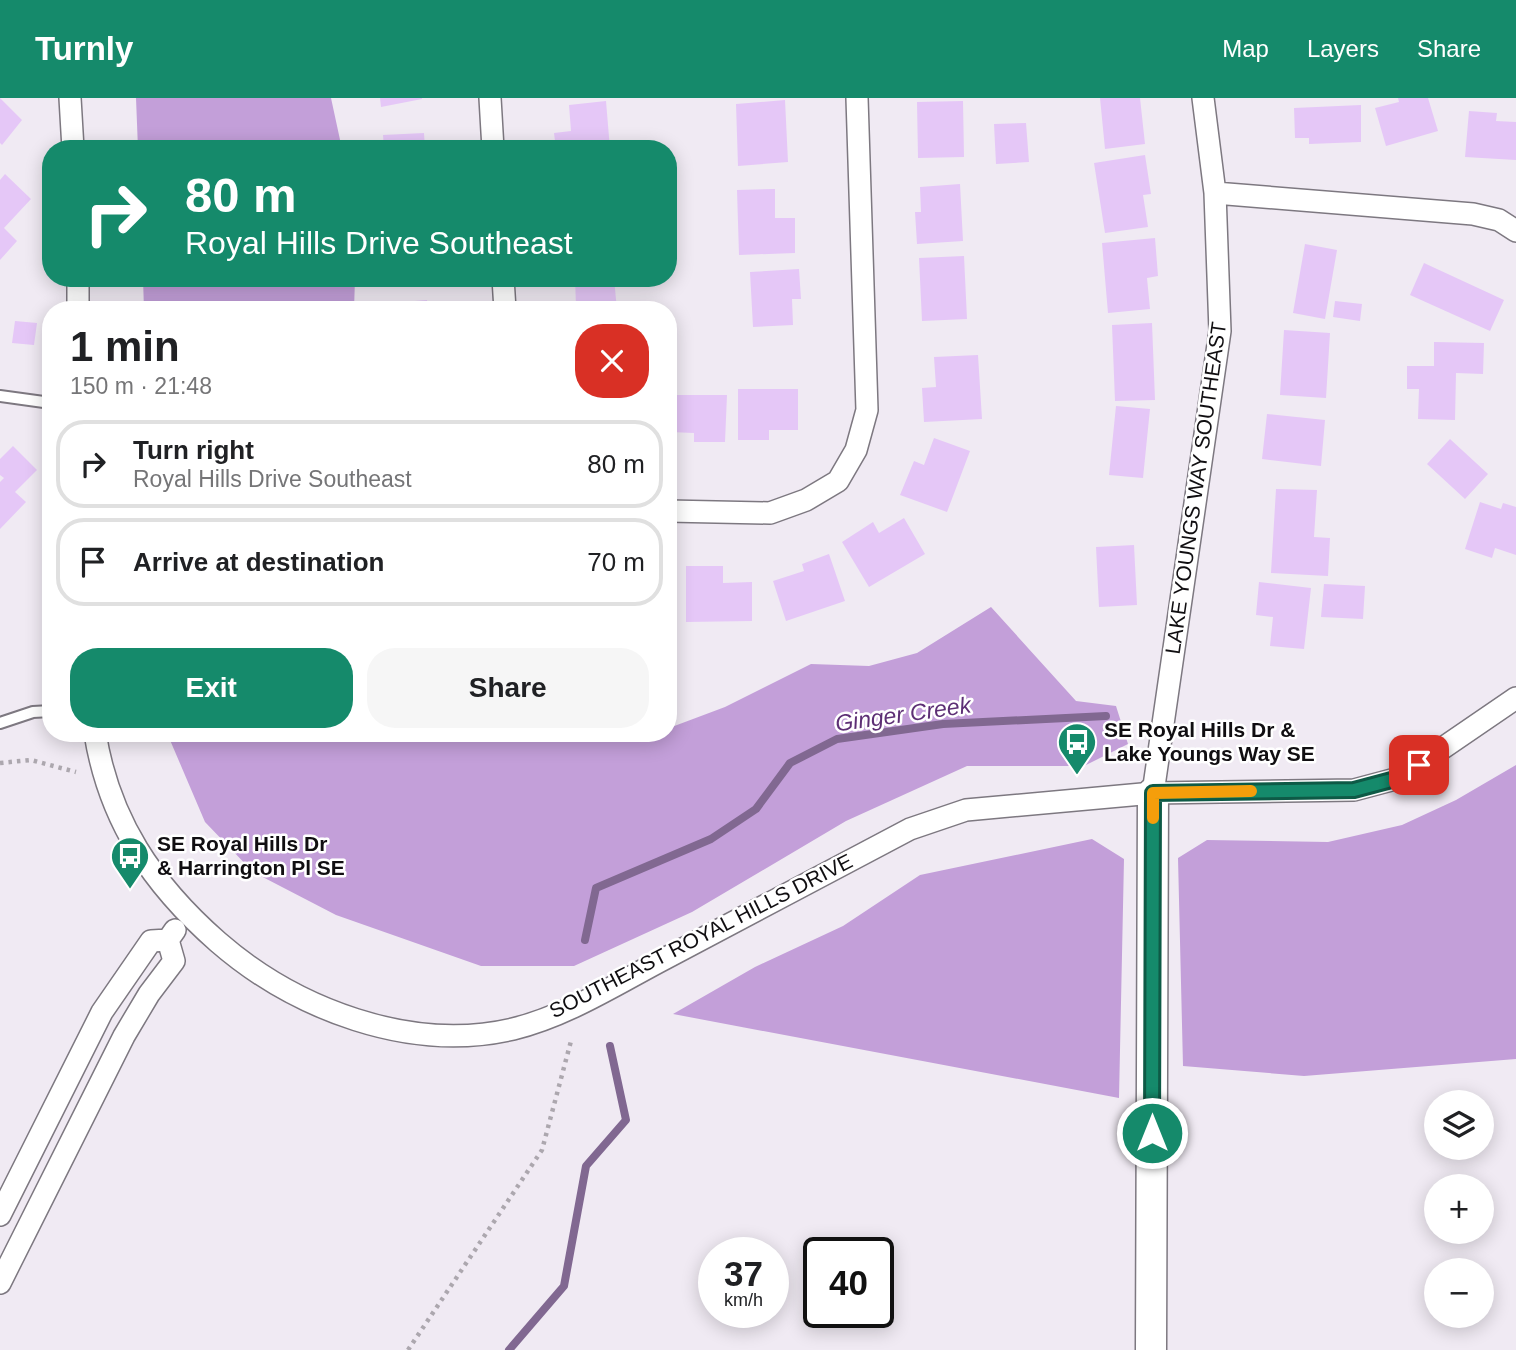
<!DOCTYPE html>
<meta charset="utf-8">
<style>
body{margin:0;font-family:Arial,sans-serif;background:#f6f6f6;color:#202124;height:100vh;display:flex;flex-direction:column;font-size:26px;white-space:nowrap}
*{box-sizing:border-box;margin:0}
p{font-size:23px;color:#757577}
.icon{flex:none;width:38px;height:38px;fill:none;stroke:currentColor;stroke-width:2;stroke-linecap:round;stroke-linejoin:round}
.map{position:relative;flex:1;overflow:hidden}
.side{position:absolute;left:42px;top:203px;width:635px;height:441px;display:flex;flex-direction:column;background:#fff;border-radius:28px;box-shadow:0 4px 18px #0003}
.side>*{flex:none}
.guide{position:absolute;left:42px;top:42px;width:635px;height:147px;border-radius:28px;box-shadow:0 4px 18px #0003;background:#158a6b;color:#fff;overflow:hidden}
.buttons{position:absolute;left:1424px;top:992px;display:grid;gap:14px}
.buttons a{display:grid;place-items:center;width:70px;height:70px;border-radius:50%;background:#fff;box-shadow:0 4px 18px #0003;font-size:35px}
.speed{position:absolute;left:698px;top:1139px;display:flex;gap:14px;font-size:35px;font-weight:700;text-align:center}
.speed>*{display:grid;place-content:center;width:91px;height:91px;border-radius:50%;background:#fff;box-shadow:0 4px 18px #0003;line-height:1}
.speed small{font-size:18px;font-weight:400}
.speed .limit{border:4px solid #111;border-radius:10px;background:#fff;color:#111}
.pin{position:absolute;display:grid;place-items:center;width:60px;height:60px;color:#fff;margin:-30px;border-radius:14px;box-shadow:0 4px 10px #0006}
.me{position:absolute;width:77px;margin:-38px;rotate:0deg;stroke-linejoin:round;filter:drop-shadow(0 0 5px #0008)}
.turn{display:flex;align-items:center;gap:24px;height:147px;padding:0 28px;font-size:32px}
.turn .icon{width:91px;height:91px;stroke-width:2.5}
.turn b{display:block;font-size:49px;line-height:60px}
.round{display:grid;place-items:center;flex:none;width:74px;height:74px;border-radius:28px;background:#f6f6f6}
.headline{display:flex;align-items:center;justify-content:space-between;height:119px;padding:0 28px}
h1{font-size:42px;font-weight:600;line-height:52px}
.button{display:flex;gap:14px;margin-top:auto;padding:14px 28px}
.button a{flex:1;height:80px;border-radius:28px;background:#158a6b;color:#fff;font-size:28px;font-weight:600;line-height:80px;text-align:center}
.button a+a{background:#f6f6f6;color:#202124}
ul{padding:0;list-style:none}
li{display:flex;align-items:center;gap:21px;height:88px;margin:0 14px 10px;padding:0 14px;border:4px solid #e0e0e0;border-radius:28px}
li div{flex:1}
li b{display:block;font-size:26px}
li em{font-style:normal}
header{display:flex;align-items:center;gap:42px;box-sizing:border-box;height:98px;padding:0 35px;background:#158a6b;color:#fff}
header strong{font-size:33px}
nav{display:flex;gap:38px;margin-inline-start:auto;font-size:24px}
.map>svg:first-child{display:block}
</style>
<header>
<strong>Turnly</strong>
<nav><a>Map</a><a>Layers</a><a>Share</a></nav>
</header>
<div class="map">
<svg width="1516" height="1252" viewBox="0 0 1516 1252">
<rect width="100%" height="100%" fill="#f0eaf3"/>
<path fill="#c39fd9" d="M136,0h195l11,51h-204z
M143,180h212l-1,32h-210z
M991,509l85,94 40,5 12,38 -44,22h-117l-121,55 -154,91 -118,54h-93l-145,-51 -83,-43 -48,-50 -38,-89h501l1,-5 56,-21 86,-43 58,2 48,-13z
M1516,667v294l-212,17 -121,-10 -5,-208 29,-18 121,2 74,-17 54,-25z
M1092,741l32,20 -5,239 -446,-84 82,-47 88,-41 77,-51z"/>
<g fill="none" stroke-linecap="round" stroke-linejoin="round">
<path stroke="#816891" stroke-width="8" d="M585,842l11,-52 115,-49 45,-30 34,-46 47,-24 106,-15 163,-8
M509,1252l55,-64 22,-120 40,-46 -16,-74"/>
</g>
<path fill="#e5c7f7" d="M0,0l22,22 -20,25 -2,-2z
M380,0h42v1l-41,8z
M1100,0h40l5,46 -40,5z
M1398,0h30l10,33 -52,15 -11,-38 24,-6z
M785,2l3,62 -50,4 -2,-62z
M606,3l4,48h-54l-2,-16 17,-2 -2,-26z
M963,3l1,56 -46,1 -1,-56z
M1361,7v37l-52,2v-6h-14l-1,-30z
M1469,13l28,2 -1,8 20,1v38l-51,-3z
M1026,25l3,39 -33,2 -2,-40z
M424,35l1,16h-41l-1,-14z
M1145,57l6,39 -8,1 5,32 -43,6 -11,-70z
M5,76l26,25 -27,29 13,13 -17,19v-80z
M960,86l3,57 -46,3 -2,-32h6l-1,-25z
M775,91v29h20v35l-56,2 -2,-65z
M1155,140l3,38 -11,2 3,31 -42,4 -6,-70z
M1305,146l32,6 -12,69 -32,-6z
M964,158l3,63 -45,2 -3,-63z
M1424,165l80,37 -14,31 -80,-36z
M799,171l2,30h-9l1,26 -40,2 -3,-55z
M405,180h31l1,5 -31,3z
M575,180h39l3,32h-49v-3l8,-1z
M427,202l1,10h-38v-7z
M1335,203l27,3 -2,17 -27,-4z
M15,223l22,2 -3,22 -22,-2z
M1152,225l3,77 -40,1 -3,-76z
M1284,232l46,3 -4,65 -46,-3z
M1434,244l50,1 -1,31 -27,-1 -1,47 -37,-1 1,-30h-12v-23h27z
M978,257l4,64 -58,3 -2,-34 14,-1 -2,-30z
M738,291h60v41h-29v10h-31z
M671,297h56l-2,47h-31v-9l-24,-1z
M1116,308l34,3 -7,69 -34,-3z
M1267,316l58,6 -4,46 -59,-7z
M934,340l36,13 -23,61 -47,-17 14,-34 10,4z
M1450,341l38,35 -23,25 -38,-35z
M13,348l24,24 -22,22 11,10 -26,27v-47l4,-4 -4,-3v-16z
M1276,391l41,1 -3,47 16,1 -2,38 -57,-3z
M1480,404l21,7 2,-6 13,4v48l-21,-7 -3,10 -27,-9z
M904,420l21,36 -56,33 -27,-45 31,-20 6,11z
M1134,447l3,60 -38,2 -3,-60z
M829,456l16,47 -59,20 -13,-40 31,-10 -2,-7z
M686,468h37v17l29,-1v39l-66,1z
M1259,484l52,6 -7,61 -34,-3 3,-29 -17,-2z
M1324,486l41,2 -2,33 -42,-2z"/>
<g fill="none" stroke-linecap="round" stroke-linejoin="round">
<g stroke="#7d7880" stroke-width="14">
<path id="lane" d="M0,298l51,7
M0,625l33,-11 18,-1"/>
</g>
<g stroke="#7d7880" stroke-width="24">
<path id="street" d="M70,0l3,51
M490,0l3,51
M1215,95l258,21 26,6 17,11
M78,180v32
M503,180l2,32
M668,413l102,2 36,-13 32,-19 18,-31 11,-40 -10,-312
M95,635c14,88 58,152 123,209 77,67 192,111 295,87 54,-13 105,-46 153,-71 81,-43 163,-86 244,-129l56,-19 187,-17 201,-3 45,-12 117,-80
M1153,695l67,-462 -5,-138 -12,-95
M0,1117l102,-203 49,-71 17,-1 7,-10
M0,1185l124,-247 25,-42 25,-33 -6,-21"/>
</g>
<g stroke="#7d7880" stroke-width="33">
<path id="secondary" d="M1151,1252l2,-557"/>
</g>
<path stroke="#aca7ae" stroke-width="4.5" stroke-dasharray="3.5 5" stroke-linecap="butt" d="M0,665l31,-3 45,12
M408,1252l134,-200 29,-109"/>
<use href="#lane" stroke="#fff" stroke-width="10"/>
<use href="#street" stroke="#fff" stroke-width="21"/>
<use href="#secondary" stroke="#fff" stroke-width="30"/>
</g>
<g fill="none" stroke-linecap="round" stroke-linejoin="round">
<g stroke="#0e5a46" stroke-width="18">
<path id="route" d="M1152,1035l1,-340 201,-3 45,-12 20,-13"/>
</g>
<use href="#route" stroke="#158a6b" stroke-width="12"/>
<path stroke="#f59e0b" stroke-width="12" d="M1153,720v-25l98,-2"/>
</g>
<defs>
<g id="bus-pin" transform="scale(2.0125)"><path d="M0 17L-7.5 6A9.5 9.5 0 1 1 7.5 6Z" fill="#158a6b" stroke="#fff"/><path d="M-5-6H5V4H4V6H2V4H-2V6H-4V4H-5ZM-3.5-4V0h7V-4ZM-3.5 1.2v1.5H-2V1.2ZM2 1.2v1.5H3.5V1.2Z" fill="#fff"/></g>
</defs>
<g fill-rule="evenodd">
<use href="#bus-pin" x="1077" y="644"/>
<use href="#bus-pin" x="130" y="758"/>
</g>
<g text-anchor="middle" stroke-width="5" stroke-linejoin="round" paint-order="stroke">
<g font-size="21" fill="#100e11" stroke="#fff">
<text transform="translate(1196 390) rotate(-82)" y="7">LAKE YOUNGS WAY SOUTHEAST</text>
<text transform="translate(701 838) rotate(-27)" y="7">SOUTHEAST ROYAL HILLS DRIVE</text>
</g>
<g font-size="21" font-weight="bold" fill="#100e11" stroke="#fff" text-anchor="start">
<text x="1104" y="639">SE Royal Hills Dr &amp;<tspan x="1104" dy="24">Lake Youngs Way SE</tspan></text>
<text x="157" y="753">SE Royal Hills Dr<tspan x="157" dy="24">&amp; Harrington Pl SE</tspan></text>
</g>
<g font-size="23" font-style="italic" fill="#5d2f75" stroke="#fff">
<text transform="translate(903 616) rotate(-8)" y="8">Ginger Creek</text>
</g>
</g>
</svg>
<div class="buttons">
<a><svg class="icon" aria-label="layers" viewBox="0 0 24 24"><path d="M12 4l9 5-9 5-9-5zM3 14l9 5 9-5"/></svg></a>
<a>+</a>
<a>−</a>
</div>
<div class="speed"><div>37<small>km/h</small></div><div class="limit">40</div></div>
<div class="pin" style="left:1419px;top:667px;background:#d93025"><svg class="icon" aria-label="arrive" viewBox="0 0 24 24"><path d="M6 21V4h12l-3 4 3 4H6"/></svg></div>
<svg class="me" style="left:1152px;top:1035px" viewBox="-20 -20 40 40"><circle r="17" fill="#158a6b" stroke="#fff" stroke-width="3"/><path d="M0-11L8 9 0 5-8 9z" fill="#fff"/></svg>
<div class="guide">
<div class="turn"><svg class="icon" aria-label="right" viewBox="0 0 24 24"><path d="M7 20v-9h11M14 6l5 5-5 5"/></svg><div><b>80 m</b>Royal Hills Drive Southeast</div></div>
</div>
<section class="side">
<div class="headline"><div><h1>1 min</h1><p>150 m · 21:48</p></div><a class="round" style="background:#d93025;color:#fff"><svg class="icon" aria-label="close" viewBox="0 0 24 24"><path d="M6 6l12 12M18 6L6 18"/></svg></a></div>
<ul>
<li><svg class="icon" aria-label="right" viewBox="0 0 24 24"><path d="M7 20v-9h11M14 6l5 5-5 5"/></svg><div><b>Turn right</b><p>Royal Hills Drive Southeast</p></div><em>80 m</em></li>
<li><svg class="icon" aria-label="arrive" viewBox="0 0 24 24"><path d="M6 21V4h12l-3 4 3 4H6"/></svg><div><b>Arrive at destination</b></div><em>70 m</em></li>
</ul>
<div class="button"><a>Exit</a><a>Share</a></div>
</section>
</div>
